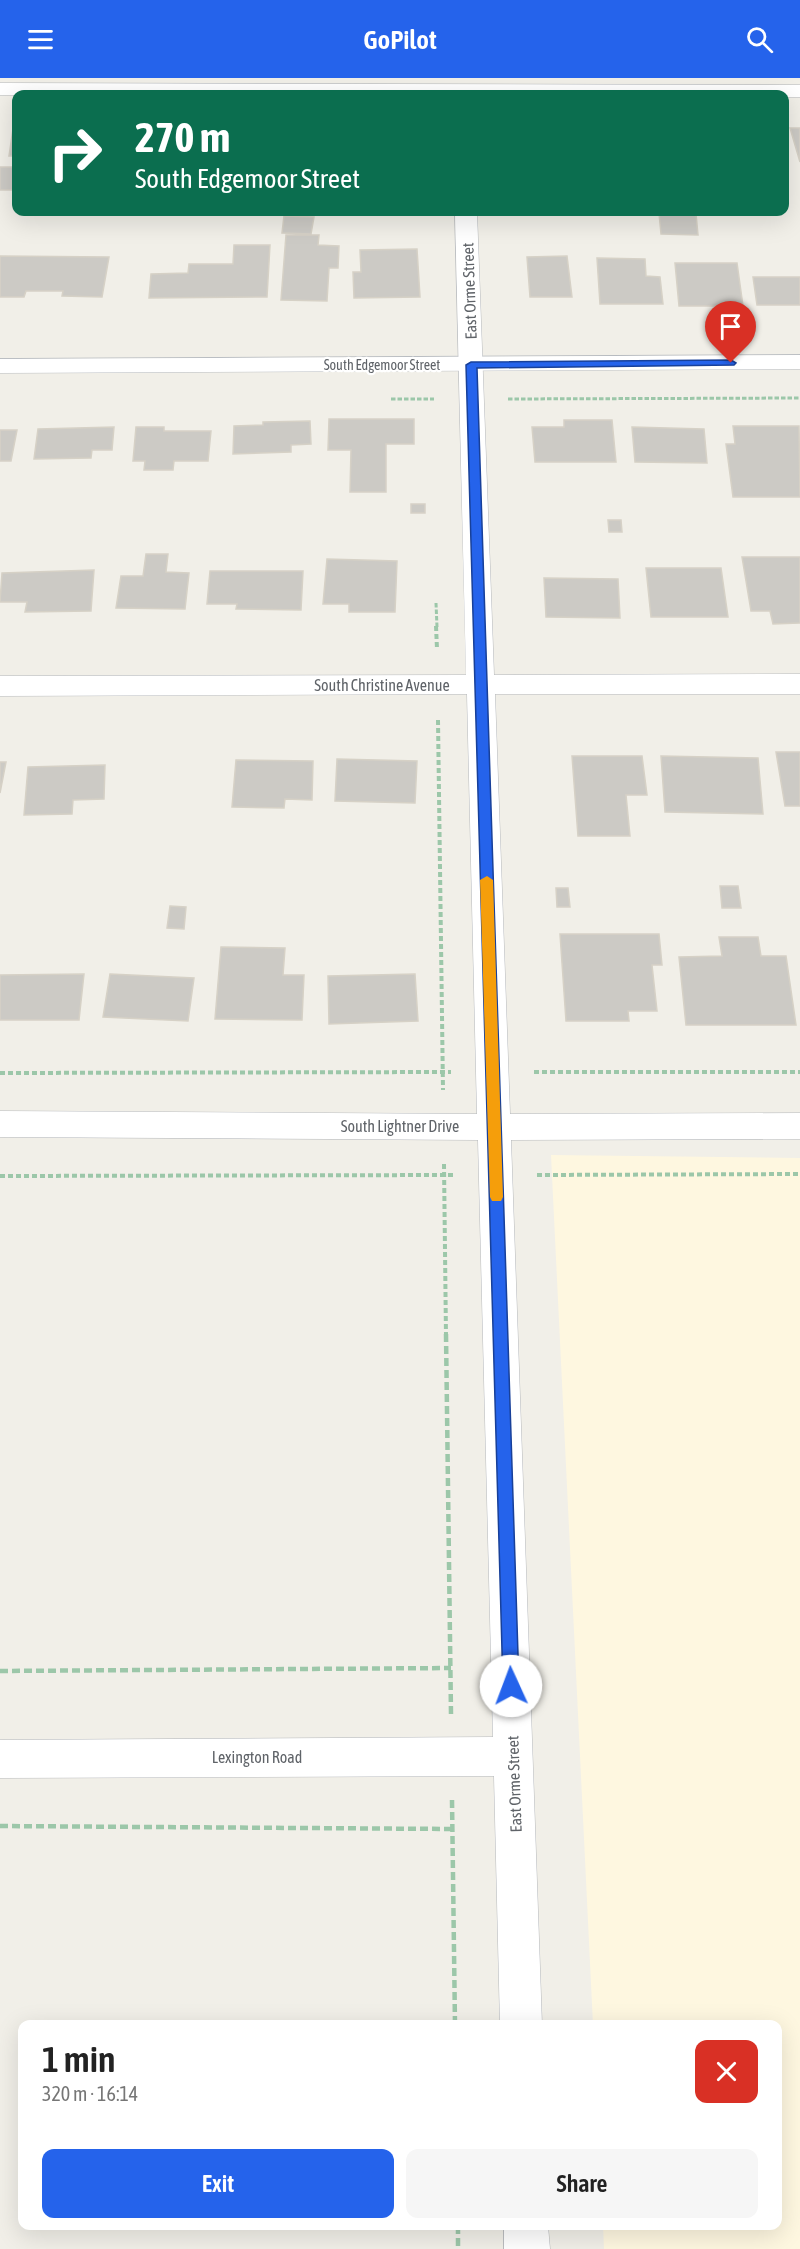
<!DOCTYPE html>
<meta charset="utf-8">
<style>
body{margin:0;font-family:"Asap Condensed",sans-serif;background:#f6f6f6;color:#222;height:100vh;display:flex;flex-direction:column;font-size:22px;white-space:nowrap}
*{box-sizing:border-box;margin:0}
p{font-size:20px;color:#767676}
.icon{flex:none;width:33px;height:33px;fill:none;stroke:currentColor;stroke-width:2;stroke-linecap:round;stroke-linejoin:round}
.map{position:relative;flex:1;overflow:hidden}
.sheet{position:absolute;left:18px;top:1942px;width:764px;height:210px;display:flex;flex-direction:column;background:#fff;border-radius:12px;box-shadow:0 6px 24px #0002}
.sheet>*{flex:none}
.banner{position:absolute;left:12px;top:12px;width:777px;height:126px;border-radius:12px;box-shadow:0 6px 24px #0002;background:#0b6e4f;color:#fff;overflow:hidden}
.pin{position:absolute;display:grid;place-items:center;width:51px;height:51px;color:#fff;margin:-62px -26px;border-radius:50% 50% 50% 0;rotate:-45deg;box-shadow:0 0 6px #0007}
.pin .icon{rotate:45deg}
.me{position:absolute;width:66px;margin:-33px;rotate:358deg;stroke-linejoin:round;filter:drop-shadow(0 0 4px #0008)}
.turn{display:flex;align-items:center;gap:21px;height:126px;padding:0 24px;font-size:27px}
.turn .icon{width:78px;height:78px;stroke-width:2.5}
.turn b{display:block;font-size:42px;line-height:51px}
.round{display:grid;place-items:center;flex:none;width:63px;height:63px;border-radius:12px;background:#f6f6f6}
.summary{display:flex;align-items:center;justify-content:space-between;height:102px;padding:0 24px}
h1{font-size:36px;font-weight:600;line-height:45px}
.cta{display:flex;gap:12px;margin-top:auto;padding:12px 24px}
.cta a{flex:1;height:69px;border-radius:12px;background:#2563eb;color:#fff;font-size:24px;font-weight:600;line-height:69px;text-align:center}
.cta a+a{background:#f6f6f6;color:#222}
header{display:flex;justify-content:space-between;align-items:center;height:78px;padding:0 24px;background:#2563eb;color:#fff;font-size:27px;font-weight:600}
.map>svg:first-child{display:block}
</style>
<header><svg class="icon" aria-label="menu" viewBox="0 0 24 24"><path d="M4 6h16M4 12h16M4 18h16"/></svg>GoPilot<svg class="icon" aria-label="search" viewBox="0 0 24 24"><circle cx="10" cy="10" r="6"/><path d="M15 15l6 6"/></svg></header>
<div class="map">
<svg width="800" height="2171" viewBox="0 0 800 2171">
<rect width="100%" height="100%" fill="#f1efe8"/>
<path fill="#fef7e0" d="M551,1077l249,3v1091h-196l-1,-23h174v-201h-184z"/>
<path fill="#cccac5" stroke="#d6d1c6" stroke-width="1.5" d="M790,50h10v34z
M13,51h3v27h-7z
M0,89h16l-2,23h-14z
M659,135l37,1 2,21 -37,-1z
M284,138l30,1 -3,17 -29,-1z
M286,157h33l-1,10 21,1 -1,22h-9l-2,33 -46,-1z
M234,167h36l-3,52 -118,1 2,-24 37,-1 1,-9h44z
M417,171l3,48 -66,1 -1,-26h8l-1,-22z
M0,178l109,1 -7,40 -40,-1 1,-5h-37l-2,6h-24z
M567,178l5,41h-42l-3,-40z
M597,180l48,1 1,17 14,1 3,27h-63z
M675,185h62l6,43h-64z
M753,199h47v28h-43z
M329,341h85v25h-28v48h-36l1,-42h-23z
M564,342h48l4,42h-81l-3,-35h32z
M310,343l1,23 -20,1v7l-58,2 1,-28 29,-1v-3z
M733,348h66l1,71h-67l-7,-53h9z
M114,349l-2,23h-20l-1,8 -57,1 4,-30z
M136,349h28v4h47l-3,30h-34l-1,9h-29l1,-9h-12z
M632,349l72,2 3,34 -72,-1z
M0,352h17l-6,31h-11z
M411,426h14v9h-14z
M608,442h13l1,12h-13z
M146,476h22l-2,18 23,1 -4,36 -69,-1 5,-32h22z
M742,479h58v66l-27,1 -3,-13h-19z
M327,481l70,2 -2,51h-46v-8h-26z
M646,490h75l7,49h-77z
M94,492l-3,41 -66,1 2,-10h-27l2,-29z
M210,493h93l-2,39 -65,-1 1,-5h-30z
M544,500l74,1 2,39 -74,-1z
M776,674h24v54h-15z
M572,678h70l5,39h-21l4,41h-52z
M661,678l97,2 5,56 -98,-2z
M337,681l80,2 -2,42 -80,-2z
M236,682l77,1 -1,39 -27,-1 -1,9 -52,-1z
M0,684h6l-6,31z
M105,687l-1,34 -31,1 -1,14 -48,1 4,-48z
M720,808h18l3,22h-19z
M556,810h12l2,19h-13z
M170,828l16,1 -2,22 -17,-1z
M560,856h99l3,31h-10l5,46h-29l1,10h-63z
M719,859h39l3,19h25l10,69h-110l-7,-68 43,-1z
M221,869l64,1 -2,27h21l-2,45 -87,-1z
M84,896l-5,46h-79v-45z
M110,896l84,4 -6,43 -85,-4z
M415,896l3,47 -89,3 -1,-48z"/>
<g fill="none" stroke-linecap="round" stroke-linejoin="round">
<g stroke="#b5b8bc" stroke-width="1">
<path id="street" d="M0,5l800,2v12h-16v-3l-784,1z
M455,134h22l17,463 306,-1v20h-305l15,420 290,-1v26l-289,1 31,885h-42l-6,-249 -494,2v-38l493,-3 -15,-597 -478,-3v-26l477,3 -10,-420 -467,2v-20l466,-1z
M504,2148h44l2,23h-46z"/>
</g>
<g stroke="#b6babf" stroke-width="1">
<path id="secondary" d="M800,277v14l-800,4v-14z"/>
</g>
<path stroke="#9cc7a9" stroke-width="3" stroke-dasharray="4.5 2" stroke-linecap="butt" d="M391,321h43
M508,321l292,-1
M436,525l1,24"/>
<path stroke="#9cc7a9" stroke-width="4" stroke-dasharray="5 3" stroke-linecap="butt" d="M436,548l1,23
M438,642l5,370
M534,994h266
M0,995l451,-1
M444,1086l2,172
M537,1097l263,-1
M0,1098l454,-1"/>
<path stroke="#9cc7a9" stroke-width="4.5" stroke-dasharray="8 4" stroke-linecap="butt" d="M446,1256l5,380
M0,1593l451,-3
M452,1722l3,225
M0,1748l452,3
M458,2148v23"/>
<use href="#street" fill="#fff" fill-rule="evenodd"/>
<use href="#secondary" fill="#fff" fill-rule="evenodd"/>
</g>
<path fill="#2563eb" stroke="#184099" stroke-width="1.5" d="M731,282l5,3 -2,2 -257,3 42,1318 -2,6 -6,2 -5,-2 -3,-6 -37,-1321 5,-3z"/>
<path fill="#f59e0b" d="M487,798l6,4 10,317 -2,4h-9l-2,-4 -10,-317z"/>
<g text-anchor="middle" stroke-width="4.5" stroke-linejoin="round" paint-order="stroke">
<g font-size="14" fill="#5f6368" stroke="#fff">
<text x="382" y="292">South Edgemoor Street</text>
</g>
<g font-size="16" fill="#5f6368" stroke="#fff">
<text transform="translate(469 213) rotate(-92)" y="6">East Orme Street</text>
<text x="382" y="613">South Christine Avenue</text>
<text x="400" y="1054">South Lightner Drive</text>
<text x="257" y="1685">Lexington Road</text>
<text transform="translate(514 1706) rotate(-92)" y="6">East Orme Street</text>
</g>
</g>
</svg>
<div class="pin" style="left:731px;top:285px;background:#d93025"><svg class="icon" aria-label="arrive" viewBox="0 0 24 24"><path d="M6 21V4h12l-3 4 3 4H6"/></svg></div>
<svg class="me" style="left:511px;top:1608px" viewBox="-20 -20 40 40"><circle r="19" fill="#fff"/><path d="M0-13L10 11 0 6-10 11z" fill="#2563eb"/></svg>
<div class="banner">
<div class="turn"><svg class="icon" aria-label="right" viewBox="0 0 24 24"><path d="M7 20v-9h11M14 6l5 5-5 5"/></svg><div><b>270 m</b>South Edgemoor Street</div></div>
</div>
<section class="sheet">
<div class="summary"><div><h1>1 min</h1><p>320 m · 16:14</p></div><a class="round" style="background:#d93025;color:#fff"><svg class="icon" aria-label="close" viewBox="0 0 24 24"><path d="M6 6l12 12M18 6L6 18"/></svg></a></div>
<div class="cta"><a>Exit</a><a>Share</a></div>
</section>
</div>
